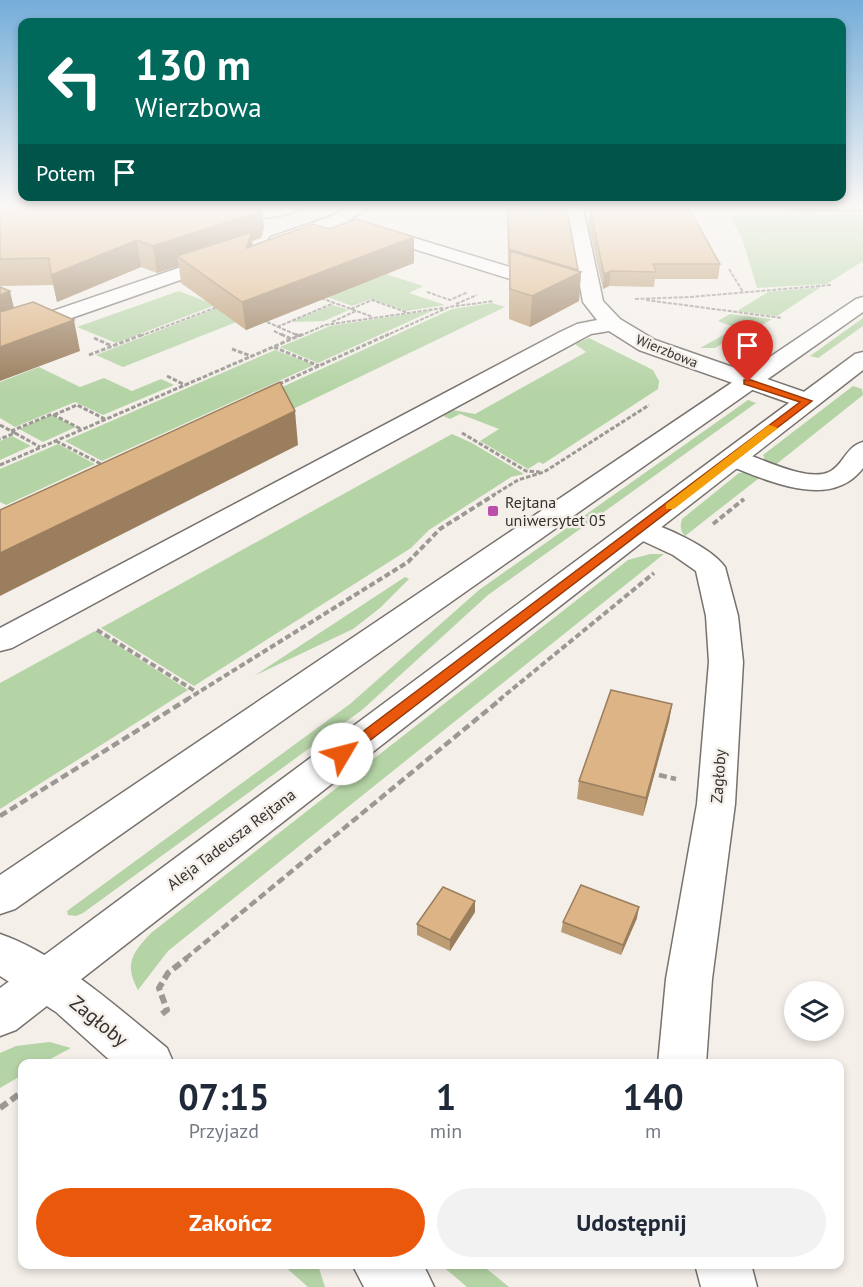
<!DOCTYPE html>
<html lang="pl">
<meta charset="utf-8">
<style>
body{margin:0;font-family:"PT Sans",sans-serif;background:#f2f2f3;color:#1f2937;height:100vh;display:flex;flex-direction:column;font-size:22px;white-space:nowrap}
*{box-sizing:border-box;margin:0}
p{font-size:20px;color:#747a83}
.icon{flex:none;width:33px;height:33px;fill:none;stroke:currentColor;stroke-width:2;stroke-linecap:round;stroke-linejoin:round}
.map{position:relative;flex:1;overflow:hidden}
.side{position:absolute;left:18px;top:1059px;width:826px;height:210px;display:flex;flex-direction:column;background:#fff;border-radius:12px;box-shadow:0 3px 9px #0003}
.side>*{flex:none}
.guide{position:absolute;left:18px;top:18px;width:828px;height:183px;border-radius:12px;box-shadow:0 3px 9px #0003;background:#00695c;color:#fff;overflow:hidden}
.controls{position:absolute;left:784px;top:981px;display:grid;gap:12px}
.controls a{display:grid;place-items:center;width:60px;height:60px;border-radius:50%;background:#fff;box-shadow:0 3px 9px #0003;font-size:30px}
.pin{position:absolute;display:grid;place-items:center;width:51px;height:51px;color:#fff;margin:-62px -26px;border-radius:50% 50% 50% 0;rotate:-45deg;box-shadow:0 0 6px #0007}
.pin .icon{rotate:45deg}
.me{position:absolute;width:66px;margin:-33px;rotate:53deg;stroke-linejoin:round;filter:drop-shadow(0 0 4px #0008)}
.turn{display:flex;align-items:center;gap:21px;height:126px;padding:0 18px;font-size:27px}
.turn .icon{width:78px;height:78px;stroke-width:2.5}
.turn b{display:block;font-size:42px;line-height:51px}
.then{display:flex;align-items:center;height:57px;padding:0 18px;background:#0003;gap:12px;font-size:22px}
.eta{display:flex;justify-content:space-evenly;align-items:center;height:102px;text-align:center}
.eta b{font-size:36px;font-weight:800;line-height:42px}
.button{display:flex;gap:12px;margin-top:auto;padding:12px 18px}
.button a{flex:1;height:69px;border-radius:36px;background:#ea580c;color:#fff;font-size:24px;font-weight:800;line-height:69px;text-align:center}
.button a+a{background:#f2f2f3;color:#1f2937}
.map>svg:first-child{display:block}
</style>
<div class="map">
<svg width="863" height="1287" viewBox="0 0 863 1287">
<rect width="100%" height="100%" fill="#f4efe9"/>
<path fill="#b5d4a6" d="M863,214v47l-36,23 -70,4 -15,-50 -13,-22z
M343,260l80,26 -14,7 36,12 -38,6 -36,-12 -19,7 -55,-20z
M821,287l-44,29 -40,-5 31,-19z
M179,291l34,13v2l-97,37 -39,-16z
M492,303l13,4 -505,243v-33l452,-208z
M332,305l17,5 -25,11 -33,1z
M217,308l27,11 -121,48 -27,-12z
M434,310l-116,53 -38,-16 50,-21z
M730,314l42,5 -16,10 -16,4 -25,15h-15l36,-20 -18,-7z
M863,318v8l-45,32 -8,-2z
M589,338l64,32 6,11 -1,8 -115,75 -4,-2 -11,7 -48,-28 19,-12 -39,-15 -10,5 -7,-3 10,-6 22,4 111,-62 -11,-8z
M275,350l39,15 -212,96 -37,-20z
M39,367l41,20 24,-9 28,13 29,-12 13,6 -71,30 -28,-13 -60,25 -15,-9v-36z
M853,386l9,3 1,6 -89,71 -8,-3 -3,-8z
M748,400l8,3 -268,192 -126,115 -279,203 -7,3 -8,-1 -1,-4 283,-207 129,-114z
M51,415l25,12 -33,15 -24,-13z
M452,434l20,9 52,31 -13,3 -82,53 -18,18 -217,138 -93,-58z
M12,436l19,10 -31,14v-19z
M58,444l37,20 -89,41 -6,-3v-33z
M754,472l9,3 -78,61c-5,-5 -5,-10 -3,-17l57,-46z
M650,554h14l-496,397 -30,39c-14,-26 -6,-37 13,-57l477,-373z
M405,577l4,2 -29,29 -27,21 -99,47z
M95,631l93,59 -188,119v-126z
M50,1042l21,6 -28,15 -21,1v11l-22,13v-35l16,-7z
M283,1265h35l7,22h-17z
M441,1265h41l27,22h-42z"/>
<g fill="none" stroke-linecap="round" stroke-linejoin="round">
<g stroke="#77726d" stroke-width="3">
<path id="minor" d="M300,208c-11,12 -66,11 -83,11l-6,-1 -3,-4 3,-4 6,-1z
M346,208h21l-23,16 -61,21h-12l-3,-4 3,-4 61,-21z
M566,208h17l20,93 17,18 35,21 161,56 3,5 -3,5 -9,2 -9,-2 -159,-56 -30,-19 -18,3 -579,314 -12,3v-23l560,-296 17,-8 20,-4 -14,-18z
M372,225l187,57 3,4 -3,4h-14l-179,-56 -3,-4 3,-4z
M222,253l7,2 2,4 -2,4 -229,80v-14z
M863,442v26c-33,44 -98,11 -138,-4l-4,-6 4,-6 9,-2c24,6 72,33 95,22 15,-7 16,-25 34,-30z
M640,520c24,6 71,27 85,47l13,49 5,46 -8,142 -23,175 -6,85h-48l8,-85 31,-175 12,-142 -3,-46 -10,-45 -23,-16 -43,-20 -4,-6 4,-6z
M0,934c60,21 118,74 167,114l7,16h-60l-58,-52 -56,-36z
M352,1264h71l11,23h-70z
M695,1264h56l6,23h-56z"/>
</g>
<g stroke="#77726d" stroke-width="3">
<path id="major" d="M863,297v15l-848,597 -15,5v-39l856,-576z
M863,352v18l-847,660 -16,6v-48l855,-634z"/>
</g>
<path stroke="#9c9894" stroke-width="2" stroke-dasharray="4 1.5" stroke-linecap="butt" d="M729,269l14,23
M427,292l23,8 18,-8
M321,298l52,19
M635,299l55,-2 141,-12
M646,300l136,18
M456,304l21,-9
M351,309l21,-9 34,12
M267,322l32,14
M332,322l24,-11
M325,325l118,-17
M277,327l57,-24
M274,331l10,5
M140,336l80,-30
M300,336l25,-11
M385,336l64,-29 45,-6
M751,336l6,-3"/>
<path stroke="#9c9894" stroke-width="3" stroke-dasharray="4.5 2" stroke-linecap="butt" d="M281,334l10,5
M295,334l4,2
M94,338l18,8
M737,343l17,-9
M274,347l45,19
M232,349l19,7
M89,355l55,-21
M167,376l18,9
M279,384l110,-50
M54,415l23,-10 28,14
M0,425l15,8 -15,6
M11,431l41,-17 29,15
M15,433l25,14
M462,433l64,38 14,1
M56,441l47,24
M0,465l303,-131
M492,496l26,-16 26,-8 105,-67"/>
<path stroke="#9c9894" stroke-width="4" stroke-dasharray="6 3" stroke-linecap="butt" d="M713,524l31,-25
M97,630l101,63
M186,700l222,-138 32,-33 54,-34
M499,700l155,-127"/>
<path stroke="#9c9894" stroke-width="4.5" stroke-dasharray="8 4" stroke-linecap="butt" d="M659,775l17,4
M0,816l188,-117
M185,959l316,-260"/>
<path stroke="#9c9894" stroke-width="6" stroke-dasharray="9 4.5" stroke-linecap="butt" d="M162,1014l5,-4 -8,-22 9,-15 19,-15
M0,1108l22,-16"/>
<use href="#minor" fill="#fff" fill-rule="evenodd"/>
<use href="#major" fill="#fff" fill-rule="evenodd"/>
</g>
<path fill="#bd9b73" d="M0,208h262l2,20 -3,10 -9,3 1,5 76,-17 85,8v26l-168,67 -65,-47 -2,-17 -22,7 -16,-6 -84,35 -3,-17 -54,1z
M507,208h52l19,63 3,1 -2,29 -49,26 -21,-8v-55h-1z
M789,208h72v4l-67,1z
M590,209l130,55 -2,15h-63l-1,8 -45,-1 -6,3 -15,-66z
M672,704l-3,17 -26,95 -66,-17 2,-18z
M475,912l-25,39 -33,-16v-11z
M637,918l-16,37 -60,-23 2,-10z"/>
<path fill="#9a7e5e" d="M260,208h2l2,20 -3,10 -9,3 2,16 -77,-1 2,10 -22,7 -4,-27z
M414,237v26l-168,67 -4,-28z
M137,240l4,27 -84,35 -6,-27z
M611,271l-2,15 -6,3 1,-15z
M581,272l-2,29 -49,26 2,-31z
M10,291l7,30 -17,6v-32z
M74,320l6,31 -80,30v-34z
M295,411l3,34 -298,151v-43z
M672,704l-3,17 -26,95 3,-18z
M475,901v11l-25,39v-11z
M639,907l-2,11 -16,37 2,-10z"/>
<path fill="#dcb486" stroke="#9a7e5e" stroke-width="1.5" d="M0,208h260l-2,4 -105,34 -16,-6 -86,35 -2,-17 -49,1z
M508,208l59,1 11,61 -69,-21z
M590,209h99l31,55h-67l3,8 -45,-1 -7,3z
M356,219l58,18 -172,65 -65,-46 75,-24 -6,16 67,-24 16,5z
M510,251l71,21 -49,24 -22,-7z
M0,287l10,4 -10,4z
M33,302l41,18 -74,27v-35z
M280,382l15,29 -295,142v-43z
M611,690l61,14 -26,94 -67,-17z
M581,885l58,22 -16,38 -60,-23z
M443,887l32,14 -25,39 -33,-16z"/>
<linearGradient id="sky" x2="0" y2="1"><stop stop-color="#75add9"/><stop offset="0.53" stop-color="#faf8f5"/><stop offset="1" stop-color="#faf8f5" stop-opacity="0"/></linearGradient>
<rect width="863" height="389" fill="url(#sky)"/>
<path fill="#ea580c" stroke="#983908" stroke-width="1.5" d="M744,380h7l61,21 -465,357h-10l-3,-4 3,-3 463,-349 -56,-18z"/>
<path fill="#f59e0b" d="M769,425l9,3 -104,81h-8v-5z"/>
<rect fill="#bc4eac" stroke="#f4efe9" stroke-width="2" x="487" y="505" width="12" height="12" rx="3"/>
<g text-anchor="middle" stroke-width="5" stroke-linejoin="round" paint-order="stroke">
<g font-size="14" fill="#34312f" stroke="#f4efe9">
<text transform="translate(667 351) rotate(22)" y="5">Wierzbowa</text>
</g>
<g font-size="16" fill="#34312f" stroke="#f4efe9" text-anchor="start">
<text x="505" y="508">Rejtana<tspan x="505" dy="18">uniwersytet 05</tspan></text>
</g>
<g font-size="16" fill="#34312f" stroke="#f4efe9">
<text transform="translate(718 776) rotate(-86)" y="6">Zagłoby</text>
<text transform="translate(231 839) rotate(-37)" y="6">Aleja Tadeusza Rejtana</text>
</g>
<g font-size="20" fill="#34312f" stroke="#f4efe9">
<text transform="translate(99 1021) rotate(39)" y="7">Zagłoby</text>
</g>
</g>
</svg>
<div class="controls">
<a><svg class="icon" aria-label="layers" viewBox="0 0 24 24"><path d="M12 4l9 5-9 5-9-5zM3 14l9 5 9-5"/></svg></a>
</div>
<div class="pin" style="left:748px;top:382px;background:#d93025"><svg class="icon" aria-label="arrive" viewBox="0 0 24 24"><path d="M6 21V4h12l-3 4 3 4H6"/></svg></div>
<svg class="me" style="left:342px;top:754px" viewBox="-20 -20 40 40"><circle r="19" fill="#fff"/><path d="M0-13L10 11 0 6-10 11z" fill="#ea580c"/></svg>
<div class="guide">
<div class="turn"><svg class="icon" aria-label="left" viewBox="0 0 24 24"><path d="M17 20v-9H6M10 6l-5 5 5 5"/></svg><div><b>130 m</b>Wierzbowa</div></div>
<div class="then">Potem<svg class="icon" aria-label="arrive" viewBox="0 0 24 24"><path d="M6 21V4h12l-3 4 3 4H6"/></svg></div>
</div>
<section class="side">
<div class="eta">
<div><b>07:15</b><p>Przyjazd</p></div>
<div><b>1</b><p>min</p></div>
<div><b>140</b><p>m</p></div>
</div>
<div class="button"><a>Zakończ</a><a>Udostępnij</a></div>
</section>
</div>
